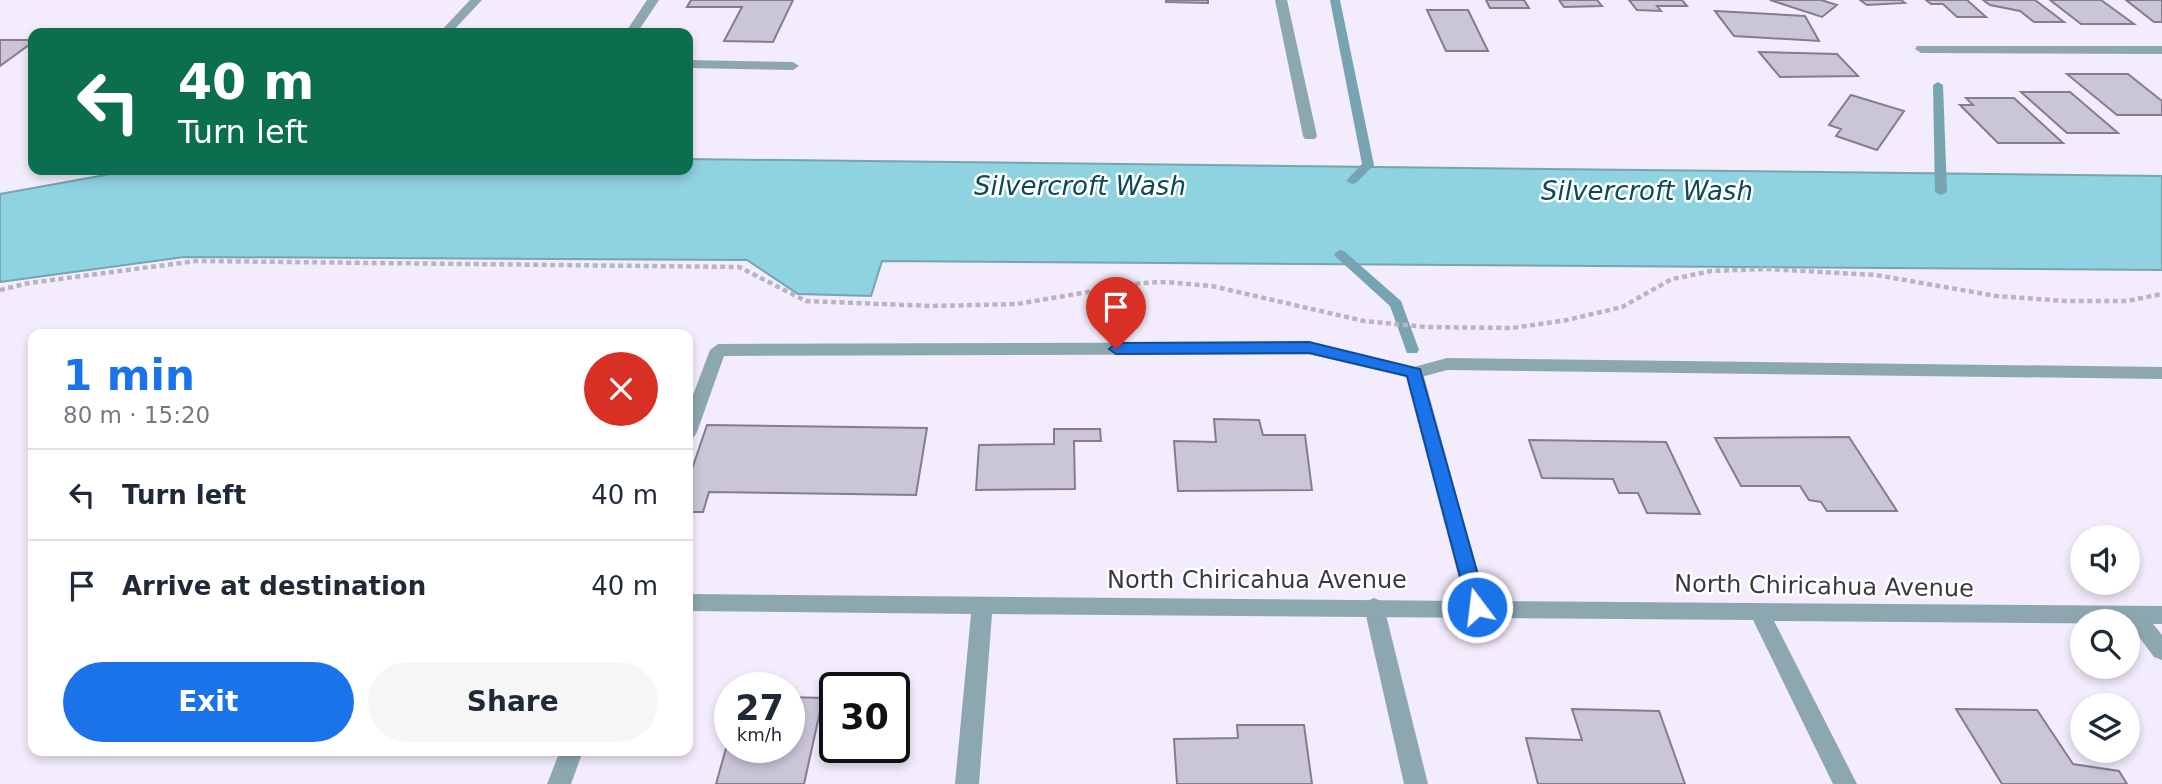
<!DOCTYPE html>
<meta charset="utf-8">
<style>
body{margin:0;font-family:"DejaVu Sans",sans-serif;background:#f6f6f7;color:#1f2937;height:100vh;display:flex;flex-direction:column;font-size:26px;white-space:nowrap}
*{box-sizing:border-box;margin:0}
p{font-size:23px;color:#747a83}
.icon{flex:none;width:38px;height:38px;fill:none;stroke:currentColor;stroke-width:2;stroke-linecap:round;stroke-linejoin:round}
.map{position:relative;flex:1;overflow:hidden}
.side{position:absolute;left:28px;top:329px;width:665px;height:427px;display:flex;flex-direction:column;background:#fff;border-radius:14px;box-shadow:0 4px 10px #0003}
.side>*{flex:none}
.hud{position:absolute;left:28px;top:28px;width:665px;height:147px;border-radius:14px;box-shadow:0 4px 10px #0003;background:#0b6e4f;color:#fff;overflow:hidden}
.buttons{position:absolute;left:2070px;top:525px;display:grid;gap:14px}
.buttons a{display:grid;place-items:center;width:70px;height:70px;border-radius:50%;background:#fff;box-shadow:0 4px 10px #0003;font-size:35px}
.speed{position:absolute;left:714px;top:672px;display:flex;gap:14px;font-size:35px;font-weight:700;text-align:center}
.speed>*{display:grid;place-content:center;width:91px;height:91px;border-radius:50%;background:#fff;box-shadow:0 4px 10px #0003;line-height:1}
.speed small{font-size:18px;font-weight:400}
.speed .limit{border:4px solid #111;border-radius:10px;background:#fff;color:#111}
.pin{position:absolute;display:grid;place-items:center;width:60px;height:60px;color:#fff;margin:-72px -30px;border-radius:50% 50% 50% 0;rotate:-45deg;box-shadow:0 0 7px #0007}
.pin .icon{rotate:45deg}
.me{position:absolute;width:77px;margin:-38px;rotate:345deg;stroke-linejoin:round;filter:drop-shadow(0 0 5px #0008)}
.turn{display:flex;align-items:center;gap:24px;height:147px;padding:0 35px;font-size:32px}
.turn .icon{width:91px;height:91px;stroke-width:2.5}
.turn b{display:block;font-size:49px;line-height:60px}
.round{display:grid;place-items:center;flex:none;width:74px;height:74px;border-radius:37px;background:#f6f6f7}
.overview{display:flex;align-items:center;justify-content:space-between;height:119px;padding:0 35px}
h1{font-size:42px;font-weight:700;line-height:52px;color:#1a73e8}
.primary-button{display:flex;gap:14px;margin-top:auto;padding:14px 35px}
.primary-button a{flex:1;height:80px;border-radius:42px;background:#1a73e8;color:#fff;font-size:28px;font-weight:700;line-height:80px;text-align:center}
.primary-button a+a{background:#f6f6f7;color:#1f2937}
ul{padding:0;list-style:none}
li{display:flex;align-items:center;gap:21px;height:91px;padding:0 35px;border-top:2px solid #e0e1e3}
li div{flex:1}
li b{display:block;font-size:26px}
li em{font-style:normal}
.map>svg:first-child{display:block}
</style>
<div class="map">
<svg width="2162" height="784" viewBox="0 0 2162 784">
<rect width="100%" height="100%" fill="#f2ecfc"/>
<path fill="#8fd2e0" stroke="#76a4b0" stroke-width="2" d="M688,159l1474,17v94l-1280,-9 -11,35 -73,-2 -51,-34 -563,-3 -184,25v-88l116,-21 35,-3h537z"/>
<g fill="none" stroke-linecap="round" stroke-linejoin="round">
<path fill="#76a4b0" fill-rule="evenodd" d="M1330,0h10l34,165 -18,18 -4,1 -6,-3 16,-17z
M1938,82l5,3 4,107 -6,3 -6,-3 -2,-107z
M1340,250l4,1 57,50 18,49 -2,3h-10l-17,-47 -54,-49 -2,-3z"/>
</g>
<path fill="#cbc5d8" stroke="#837d8f" stroke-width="2" d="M691,0h102l-20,42 -49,-1 18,-34h-55z
M1166,0h42v3l-42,-1z
M1486,0h38l5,8h-39z
M1559,0h38l5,6 -38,1z
M1629,0h53l5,6h-30l4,5 -24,-1z
M1770,0h51l16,5 -15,12z
M1860,0h41l4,3 -38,2z
M1926,0h41l19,17h-29l-14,-13h-12z
M1983,0h52l29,22h-30l-14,-11 -30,-6z
M2050,0h51l33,24h-53z
M2126,0h36v22h-8z
M1427,10h41l20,41h-42z
M1715,11l90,5 14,25 -85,-5z
M0,40h33v2l-33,24z
M1759,52l78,2 21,22 -78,1z
M2067,74h61l34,27v14h-45z
M2021,92h49l48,41h-51z
M1851,95l53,16 -27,39 -41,-14 5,-7 -12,-4z
M1966,98h48l49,45h-65l-38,-38h13z
M1214,419l45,1 4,15h42l7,55 -134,1 -4,-50 42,1z
M707,425l220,3 -11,67 -207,-3 -6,20h-15v-31z
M1054,429h46l1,12h-27l1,48 -99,1 3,-45 75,-1z
M1849,437l48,74h-70l-6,-9 -12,-2 -9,-14h-59l-26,-48z
M1529,440l137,2 34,72 -53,-1 -9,-20h-19l-6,-14 -71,-1z
M789,697l34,1 -19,86h-88l14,-50v13h59z
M1572,709l87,2 26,73h-147l-12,-46 56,2z
M1956,709l81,1 36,54 46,7 8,13h-125z
M1237,725h67l8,59h-135l-3,-45 64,-1z"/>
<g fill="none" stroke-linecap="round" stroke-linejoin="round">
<path stroke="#b9b4c2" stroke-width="4.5" stroke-dasharray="5 3.5" stroke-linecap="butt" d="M0,290l29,-7 167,-22 543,6 67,34 126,5 85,-2 124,-21 25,-1 46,4 152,35 62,6 86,1 55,-8 55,-13 50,-28 39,-8 56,-2 109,6 120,21 68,5h63l35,-7"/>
<path fill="#8da7b0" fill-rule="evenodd" d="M647,0h12l-22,33h-12z
M688,60l105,2 6,4 -6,4 -105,-2z
M1309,342l105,25 33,-9 715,9v12l-715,-9 -33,9 -105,-25 -585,2 -27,76 -3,5 -6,1v-30l22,-58 8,-6z
M1374,598l7,3 3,6 44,177h-24l-40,-177 3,-6z
M2134,606l7,3 21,26v25l-8,-3 -27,-36 -3,-6 3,-6z
M560,751h23l-12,33h-24z"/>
<path fill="#8da7b0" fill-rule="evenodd" d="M470,0h12l-31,33h-12z
M1275,0h12l30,136 -2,3h-10l-2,-3z
M1917,46h245v8l-241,-1 -6,-4z
M1414,367l9,6 63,228 676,5v18l-388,-3 83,163h-24l-80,-164 -761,-6 -13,170h-24l16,-170 -283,-3v-17l777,7 -60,-228z"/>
</g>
<path fill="#1a73e8" stroke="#114b97" stroke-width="2" d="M1309,342l111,27 67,238 -3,6h-14l-2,-6 -61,-231 -98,-23 -193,1 -7,-5 7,-6z"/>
<g text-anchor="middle" stroke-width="5" stroke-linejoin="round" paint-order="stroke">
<g font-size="24" fill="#3b3840" stroke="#fff">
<text x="1257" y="588">North Chiricahua Avenue</text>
<text transform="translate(1824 586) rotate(1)" y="8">North Chiricahua Avenue</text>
</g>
<g font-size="26" font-style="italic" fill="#0d4954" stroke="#fff">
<text x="1080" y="195">Silvercroft Wash</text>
<text x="1647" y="200">Silvercroft Wash</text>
</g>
</g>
</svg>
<div class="buttons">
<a><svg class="icon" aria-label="sound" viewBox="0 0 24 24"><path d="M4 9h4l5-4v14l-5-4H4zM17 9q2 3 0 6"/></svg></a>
<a><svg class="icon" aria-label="search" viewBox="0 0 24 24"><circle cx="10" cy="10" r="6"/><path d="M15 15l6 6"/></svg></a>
<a><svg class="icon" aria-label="layers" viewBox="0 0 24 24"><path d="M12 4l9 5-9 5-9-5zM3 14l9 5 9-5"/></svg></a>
</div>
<div class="speed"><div>27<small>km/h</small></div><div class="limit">30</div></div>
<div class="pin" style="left:1116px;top:349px;background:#d93025"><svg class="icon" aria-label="arrive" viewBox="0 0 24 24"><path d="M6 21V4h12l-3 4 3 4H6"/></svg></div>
<svg class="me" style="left:1477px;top:607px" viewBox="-20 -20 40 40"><circle r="17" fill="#1a73e8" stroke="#fff" stroke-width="3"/><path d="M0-11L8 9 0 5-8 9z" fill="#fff"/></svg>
<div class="hud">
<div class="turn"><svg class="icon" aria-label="left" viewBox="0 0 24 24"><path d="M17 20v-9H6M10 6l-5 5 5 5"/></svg><div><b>40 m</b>Turn left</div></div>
</div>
<section class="side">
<div class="overview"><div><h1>1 min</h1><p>80 m · 15:20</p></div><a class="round" style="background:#d93025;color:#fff"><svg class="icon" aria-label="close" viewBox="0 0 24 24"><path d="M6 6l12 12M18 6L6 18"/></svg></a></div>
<ul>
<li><svg class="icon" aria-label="left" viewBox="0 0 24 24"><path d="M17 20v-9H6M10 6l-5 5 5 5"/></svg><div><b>Turn left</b></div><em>40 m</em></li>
<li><svg class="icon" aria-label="arrive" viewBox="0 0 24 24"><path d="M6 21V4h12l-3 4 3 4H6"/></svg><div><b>Arrive at destination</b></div><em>40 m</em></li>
</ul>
<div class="primary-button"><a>Exit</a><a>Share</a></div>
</section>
</div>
